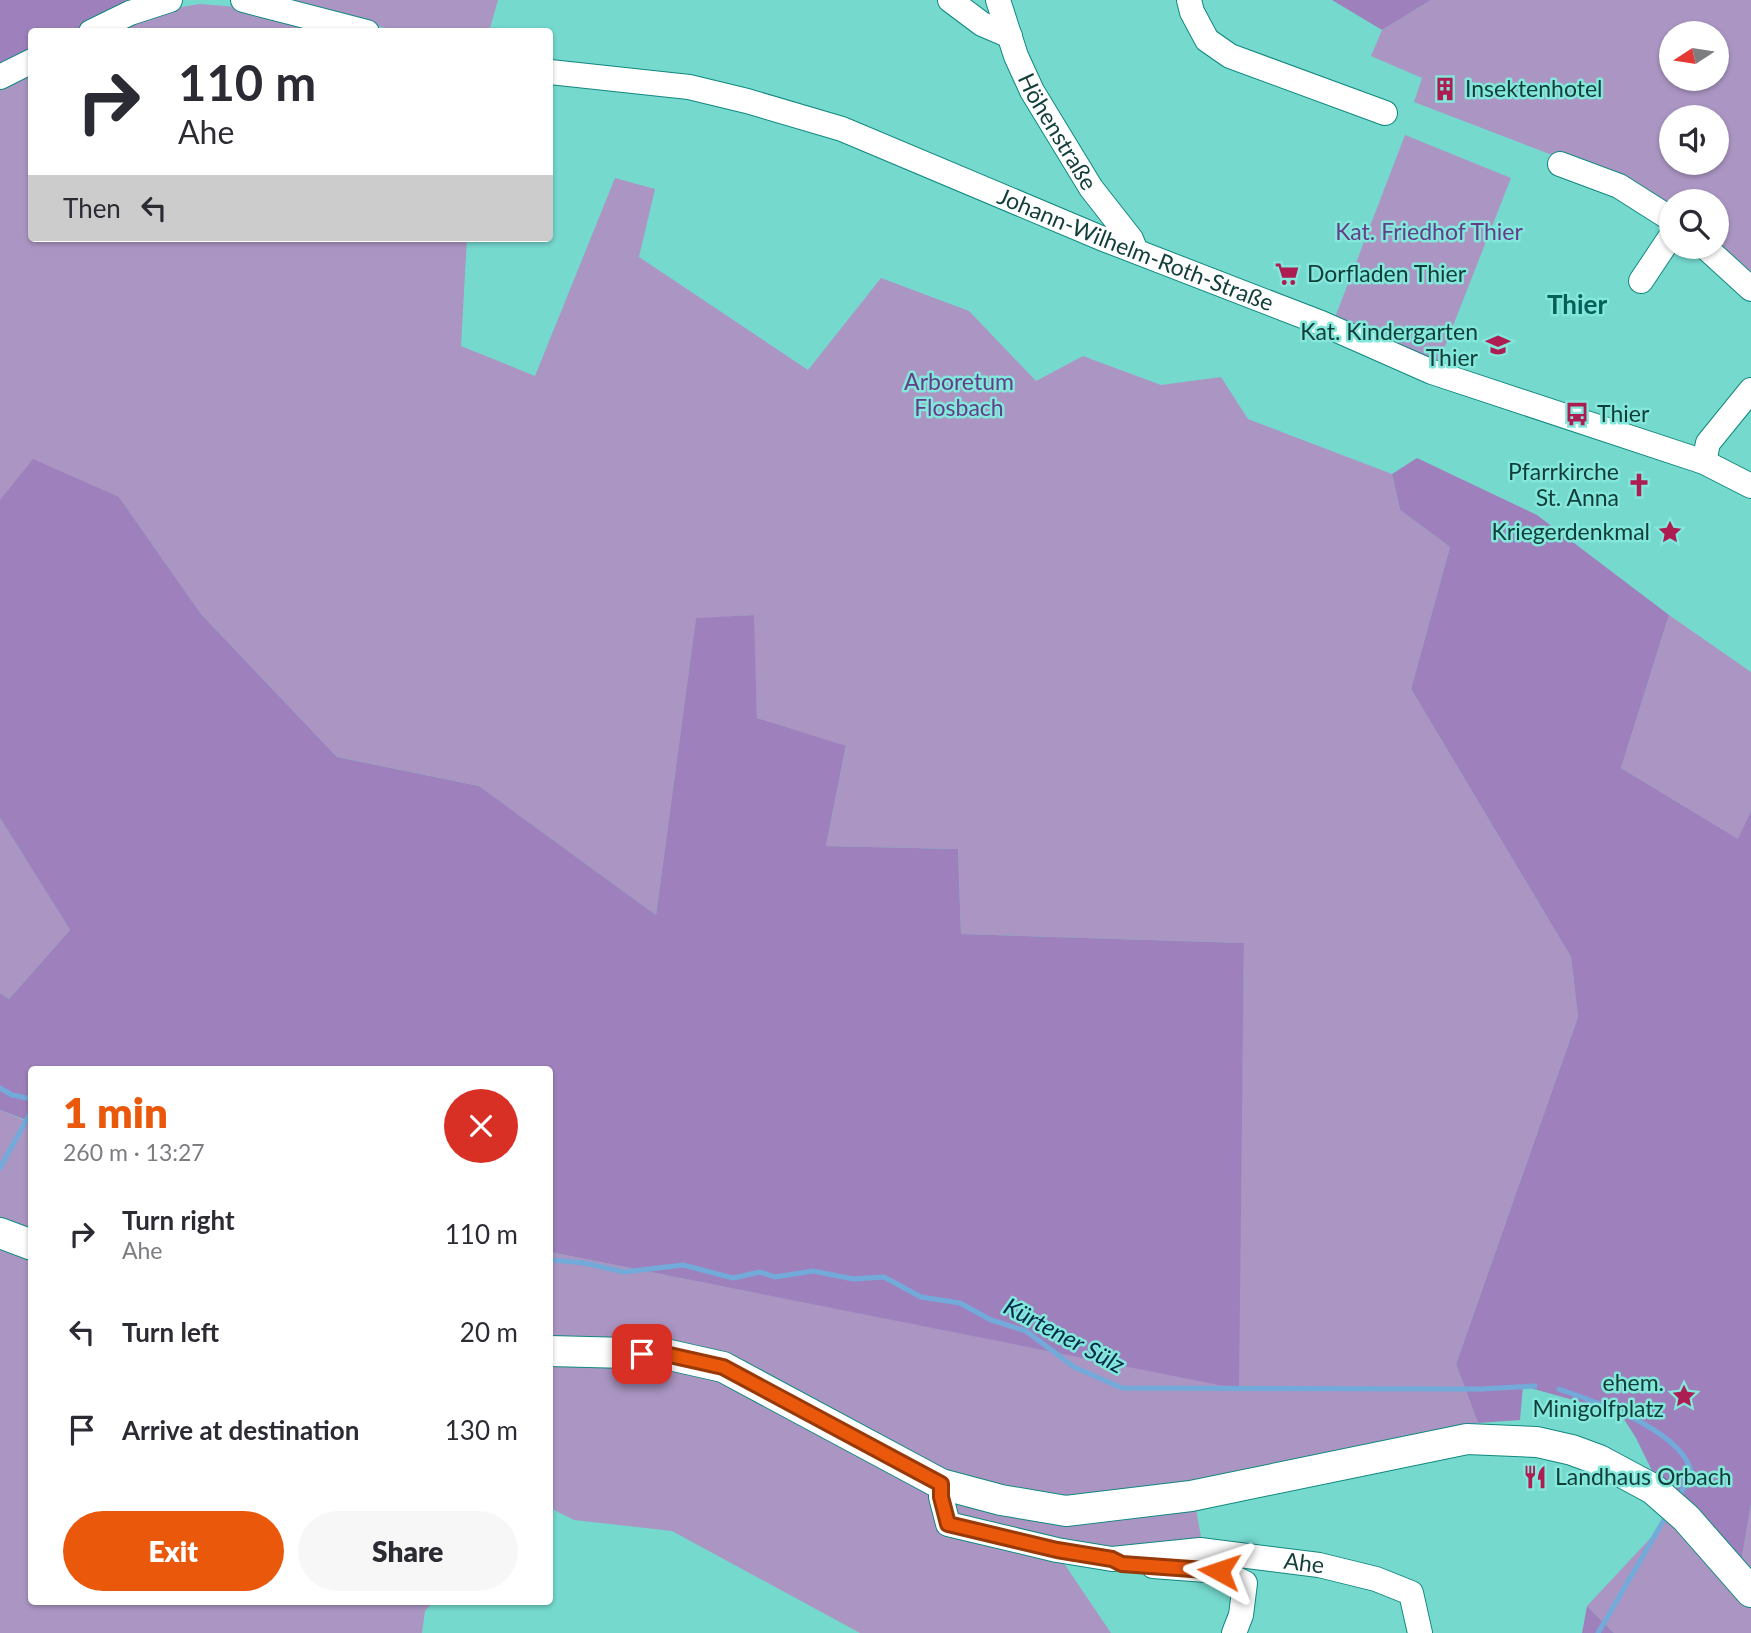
<!DOCTYPE html>
<meta charset="utf-8">
<style>
body{margin:0;font-family:Lato,sans-serif;background:#f7f7f7;color:#2b2b33;height:100vh;display:flex;flex-direction:column;font-size:26px;white-space:nowrap}
*{box-sizing:border-box;margin:0}
p{font-size:23px;color:#7c7c81}
.icon{flex:none;width:38px;height:38px;fill:none;stroke:currentColor;stroke-width:2;stroke-linecap:round;stroke-linejoin:round}
.map{position:relative;flex:1;overflow:hidden}
.sheet{position:absolute;left:28px;top:1066px;width:525px;height:539px;display:flex;flex-direction:column;background:#fff;border-radius:7px;box-shadow:0 2px 5px #0004}
.sheet>*{flex:none}
.top-card{position:absolute;left:28px;top:28px;width:525px;height:214px;border-radius:7px;box-shadow:0 2px 5px #0004;background:#fff;color:#2b2b33;overflow:hidden}
.needle{width:46px;rotate:258deg}
.fabs{position:absolute;left:1659px;top:21px;display:grid;gap:14px}
.fabs a{display:grid;place-items:center;width:70px;height:70px;border-radius:50%;background:#fff;box-shadow:0 2px 5px #0004;font-size:35px}
.pin{position:absolute;display:grid;place-items:center;width:60px;height:60px;color:#fff;margin:-30px;border-radius:14px;box-shadow:0 4px 10px #0006}
.me{position:absolute;width:77px;margin:-38px;rotate:275deg;stroke-linejoin:round;filter:drop-shadow(0 0 5px #0008)}
.turn{display:flex;align-items:center;gap:24px;height:147px;padding:0 35px;font-size:32px}
.turn .icon{width:91px;height:91px;stroke-width:2.5}
.turn b{display:block;font-size:49px;line-height:60px}
.then{display:flex;align-items:center;height:66px;padding:0 35px;background:#0003;gap:14px;font-size:26px}
.round{display:grid;place-items:center;flex:none;width:74px;height:74px;border-radius:37px;background:#f7f7f7}
.head{display:flex;align-items:center;justify-content:space-between;height:119px;padding:0 35px}
h1{font-size:42px;font-weight:800;line-height:52px;color:#ea580c}
.action{display:flex;gap:14px;margin-top:auto;padding:14px 35px}
.action a{flex:1;height:80px;border-radius:42px;background:#ea580c;color:#fff;font-size:28px;font-weight:800;line-height:80px;text-align:center}
.action a+a{background:#f7f7f7;color:#2b2b33}
ul{padding:0;list-style:none}
li{display:flex;align-items:center;gap:21px;height:98px;padding:0 35px}
li div{flex:1}
li b{display:block;font-size:26px}
li em{font-style:normal}
.map>svg:first-child{display:block}
</style>
<div class="map">
<svg width="1751" height="1633" viewBox="0 0 1751 1633">
<rect width="100%" height="100%" fill="#75d9ce"/>
<path fill="#ab96c3" fill-rule="evenodd" d="M279,0h219l-9,32 -92,-1z
M1431,0h320v280l-34,-33v-46h-46v13l-51,-33 -206,-79 8,-24 -51,-22 11,-26zM1671,33h46v46h-46zM1671,117h46v46h-46z
M199,4l39,3 101,25h-229l61,-23z
M31,70l1,168h435l-6,108 74,30 80,-198 40,11 -16,68 169,113 73,-92 88,33 67,70 47,-25 78,29 60,-8 27,42 144,55 8,36 50,37 -39,142 160,268 7,60 -122,347 22,59 -17,6 -396,79 -122,-27 -219,-118 -174,-17v-94l688,136 6,-445 -283,-9 -3,-85 -132,-3 20,-99 -89,-29 -4,-103 -57,4 -40,296 -177,-129 -142,-29 -136,-143 -82,-117 -119,3v-414z
M1405,135l106,43 -73,186 -104,-44z
M1669,615l82,57v139l-12,29 -118,-72z
M0,818l70,112 -61,69 -9,-6z
M0,1110l31,13v116l-31,-12z
M0,1240l31,13 1,348h402l-9,10 -3,22h-422z
M550,1364l68,2 57,6 42,7 222,106 6,38 112,30 54,80h-251l-188,-102 -98,-11 -24,-12z
M944,1498l250,1 9,48 -90,8 -163,-33z
M1751,1504v78l-11,-13z
M1672,1515l79,88v30h-137l-27,-27z"/>
<path fill="#9e81bc" d="M0,0h151l-76,31 -43,1 -1,20 -31,17z
M1332,0h99l-49,30z
M1417,458l120,57 132,100 -48,153 117,71 13,-28v693l-11,65 -81,-84 -23,-47 -16,-25 -97,-27 -3,34 -42,3 -22,-59 122,-347 -7,-60 -160,-268 39,-142 -50,-37 -8,-36z
M33,459l86,38 82,117 136,143 142,29 177,129 40,-297 58,-3 3,103 89,28 -20,100 132,3 3,85 283,9 -5,446 -689,-137v-183h-518l-1,53 -31,-12v-117l9,6 61,-69 -70,-112v-318z
M1587,1606l27,27h-32z"/>
<g fill="none" stroke-linecap="round" stroke-linejoin="round">
<path stroke="#72aada" stroke-width="5" d="M0,1088l12,7 20,4
M0,1168l32,-58
M550,1258l2,2 32,3 40,9 59,-7 50,13 27,-6 15,5 38,-6 40,8 31,-2 37,20 39,6 31,17 35,11 48,36 48,21 359,1 54,-3
M1559,1389c39,14 123,40 133,85l-15,25
M1598,1633l70,-120"/>
<g stroke="#10887f" stroke-width="26">
<g id="minor">
<path d="M243,0l124,32"/>
<path d="M950,0l32,24 28,12"/>
<path id="s1" d="M998,0l18,56 16,35 59,97 40,51 5,12"/>
<path d="M1189,0l3,12 15,28 23,16 155,57"/>
<path d="M91,32l39,-19 40,-13"/>
<path id="s2" d="M550,72l139,15 58,14 95,28 259,109 220,85 111,49 272,90 47,24"/>
<path d="M0,77l32,-16"/>
<path d="M1560,164l59,22 52,33"/>
<path d="M1705,247l46,42"/>
<path d="M1641,281l30,-45"/>
<path d="M1704,462l4,-19 43,-53"/>
<path id="s3" d="M941,1484v13l7,27 109,26 55,9 88,-9 119,15 57,14 35,14 9,40"/>
<path d="M1153,1566l66,5 26,12 -4,32 -7,18"/>
</g>
</g>
<g stroke="#10887f" stroke-width="32">
<path id="major" d="M0,1233l32,12
M550,1351l115,3 58,13 218,117 60,16 65,11 125,-15 276,-57 70,3 35,8 27,10 54,29 33,29 65,74"/>
</g>
<use href="#minor" stroke="#fff" stroke-width="24"/>
<use href="#major" stroke="#fff" stroke-width="30"/>
</g>
<g fill="none" stroke-linecap="round" stroke-linejoin="round">
<g stroke="#983908" stroke-width="18">
<path id="route" d="M642,1354h23l58,13 218,117v13l7,27 109,26 55,9 10,5 97,7"/>
</g>
<use href="#route" stroke="#ea580c" stroke-width="12"/>
</g>
<defs>
<g id="building-bare" transform="scale(1.89)"><path d="M-4-6H4V6H1V3H-1V6H-4ZM-2.5-4.3h1.7v1.8h-1.7ZM.8-4.3h1.7v1.8H.8ZM-2.5-1h1.7V.8h-1.7ZM.8-1h1.7V.8H.8Z" fill="#ae1d52" stroke="#83e7db" stroke-width="2.5" paint-order="stroke"/></g>
<g id="supermarket-bare" transform="scale(1.89)"><path d="M-6-5.5h2.5l.6 2H6L4.5 2H-2.5L-4.4-4H-6ZM-1.5 3.2a1.3 1.3 0 1 0 .1 0ZM3 3.2a1.3 1.3 0 1 0 .1 0Z" fill="#ae1d52" stroke="#83e7db" stroke-width="2.5" paint-order="stroke"/></g>
<g id="school-bare" transform="scale(1.89)"><path d="M0-5L7-2L0 1L-7-2ZM-4 1L0 2.5L4 1V4Q0 6-4 4Z" fill="#ae1d52" stroke="#83e7db" stroke-width="2.5" paint-order="stroke"/></g>
<g id="bus-bare" transform="scale(1.89)"><path d="M-5-6H5V4H4V6H2V4H-2V6H-4V4H-5ZM-3.5-4V0h7V-4ZM-3.5 1.2v1.5H-2V1.2ZM2 1.2v1.5H3.5V1.2Z" fill="#ae1d52" stroke="#83e7db" stroke-width="2.5" paint-order="stroke"/></g>
<g id="church-bare" transform="scale(1.89)"><path d="M-1.2-6h2.4v3.5h3.3v2.4h-3.3V6h-2.4V-.1h-3.3v-2.4h3.3Z" fill="#ae1d52" stroke="#83e7db" stroke-width="2.5" paint-order="stroke"/></g>
<g id="sight-bare" transform="scale(1.89)"><path d="M0-6L1.8-2.2L6-1.7L2.9 1.2L3.7 5.4L0 3.3L-3.7 5.4L-2.9 1.2L-6-1.7L-1.8-2.2Z" fill="#ae1d52" stroke="#83e7db" stroke-width="2.5" paint-order="stroke"/></g>
<g id="restaurant-bare" transform="scale(1.89)"><path d="M-5-6h1v4h1v-4h1v4h1v-4h1v5L-1.5 .5V6h-2V.5L-5-1ZM5-6V6H3V1.5H1.5Q1.5-4 5-6Z" fill="#ae1d52" stroke="#83e7db" stroke-width="2.5" paint-order="stroke"/></g>
</defs>
<g fill-rule="evenodd">
<use href="#building-bare" x="1445" y="89"/>
<use href="#supermarket-bare" x="1287" y="274"/>
<use href="#school-bare" x="1498" y="345"/>
<use href="#bus-bare" x="1577" y="414"/>
<use href="#church-bare" x="1639" y="485"/>
<use href="#sight-bare" x="1670" y="532"/>
<use href="#sight-bare" x="1684" y="1396"/>
<use href="#restaurant-bare" x="1535" y="1477"/>
</g>
<g text-anchor="middle" stroke-width="5" stroke-linejoin="round" paint-order="stroke">
<g font-size="23" fill="#123e39" stroke="#83e7db" text-anchor="start">
<text x="1465" y="97">Insektenhotel</text>
<text x="1307" y="282">Dorfladen Thier</text>
<text x="1478" y="340" text-anchor="end">Kat. Kindergarten<tspan x="1478" dy="26">Thier</tspan></text>
<text x="1597" y="422">Thier</text>
<text x="1619" y="480" text-anchor="end">Pfarrkirche<tspan x="1619" dy="26">St. Anna</tspan></text>
<text x="1650" y="540" text-anchor="end">Kriegerdenkmal</text>
<text x="1664" y="1391" text-anchor="end">ehem.<tspan x="1664" dy="26">Minigolfplatz</tspan></text>
<text x="1555" y="1485">Landhaus Orbach</text>
</g>
<g font-size="23" fill="#123e39" stroke="#83e7db">
<text dy="8" stroke="none"><textPath href="#s1" startOffset="145">Höhenstraße</textPath></text>
<text dy="8" stroke="none"><textPath href="#s2" startOffset="616">Johann-Wilhelm-Roth-Straße</textPath></text>
<text dy="8" stroke="none"><textPath href="#s3" startOffset="402">Ahe</textPath></text>
</g>
<g font-size="23" fill="#643e88" stroke="#83e7db">
<text x="1429" y="240">Kat. Friedhof Thier</text>
<text x="959" y="390">Arboretum<tspan x="959" dy="26">Flosbach</tspan></text>
</g>
<g font-size="24" font-style="italic" fill="#002c4c" stroke="#83e7db">
<text transform="translate(1064 1336) rotate(28)" y="8">Kürtener Sülz</text>
</g>
<g font-size="26" font-weight="bold" fill="#03615a" stroke="#83e7db">
<text x="1577" y="314">Thier</text>
</g>
</g>
</svg>
<div class="fabs">
<a><svg class="needle" viewBox="-14 -14 28 28"><path d="M0-13l5 13h-10z" fill="#e53935"/><path d="M0 13l5-13h-10z" fill="#7c7c81"/></svg></a>
<a><svg class="icon" aria-label="sound" viewBox="0 0 24 24"><path d="M4 9h4l5-4v14l-5-4H4zM17 9q2 3 0 6"/></svg></a>
<a><svg class="icon" aria-label="search" viewBox="0 0 24 24"><circle cx="10" cy="10" r="6"/><path d="M15 15l6 6"/></svg></a>
</div>
<div class="pin" style="left:642px;top:1354px;background:#d93025"><svg class="icon" aria-label="arrive" viewBox="0 0 24 24"><path d="M6 21V4h12l-3 4 3 4H6"/></svg></div>
<svg class="me" style="left:1219px;top:1571px" viewBox="-20 -20 40 40"><path d="M0-17L14 15 0 8-14 15z" fill="#ea580c" stroke="#fff" stroke-width="4"/></svg>
<div class="top-card">
<div class="turn"><svg class="icon" aria-label="right" viewBox="0 0 24 24"><path d="M7 20v-9h11M14 6l5 5-5 5"/></svg><div><b>110 m</b>Ahe</div></div>
<div class="then">Then<svg class="icon" aria-label="left" viewBox="0 0 24 24"><path d="M17 20v-9H6M10 6l-5 5 5 5"/></svg></div>
</div>
<section class="sheet">
<div class="head"><div><h1>1 min</h1><p>260 m · 13:27</p></div><a class="round" style="background:#d93025;color:#fff"><svg class="icon" aria-label="close" viewBox="0 0 24 24"><path d="M6 6l12 12M18 6L6 18"/></svg></a></div>
<ul>
<li><svg class="icon" aria-label="right" viewBox="0 0 24 24"><path d="M7 20v-9h11M14 6l5 5-5 5"/></svg><div><b>Turn right</b><p>Ahe</p></div><em>110 m</em></li>
<li><svg class="icon" aria-label="left" viewBox="0 0 24 24"><path d="M17 20v-9H6M10 6l-5 5 5 5"/></svg><div><b>Turn left</b></div><em>20 m</em></li>
<li><svg class="icon" aria-label="arrive" viewBox="0 0 24 24"><path d="M6 21V4h12l-3 4 3 4H6"/></svg><div><b>Arrive at destination</b></div><em>130 m</em></li>
</ul>
<div class="action"><a>Exit</a><a>Share</a></div>
</section>
</div>
